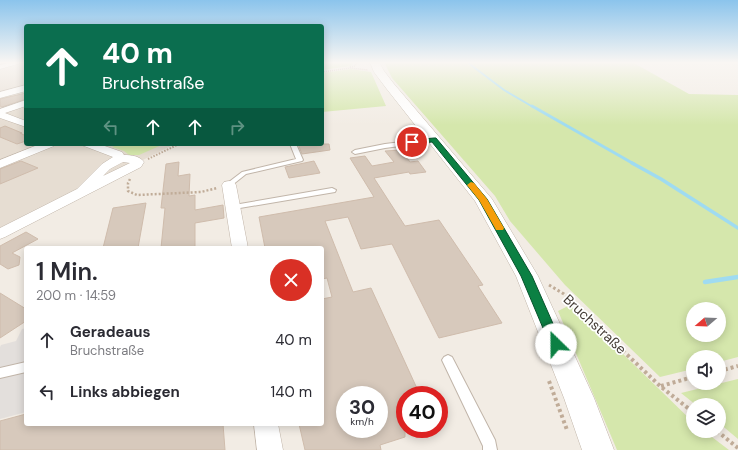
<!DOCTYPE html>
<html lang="de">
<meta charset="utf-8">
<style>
body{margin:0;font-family:"DM Sans",sans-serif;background:#f7f7f7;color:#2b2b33;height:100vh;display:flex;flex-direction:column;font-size:15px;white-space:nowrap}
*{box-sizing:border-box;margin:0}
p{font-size:13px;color:#7c7c81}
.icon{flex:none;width:22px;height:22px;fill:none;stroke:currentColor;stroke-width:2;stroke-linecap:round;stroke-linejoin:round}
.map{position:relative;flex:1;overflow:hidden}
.panel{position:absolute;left:24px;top:246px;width:300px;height:180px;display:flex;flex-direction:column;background:#fff;border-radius:4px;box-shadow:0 2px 10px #0003}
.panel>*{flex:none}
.guide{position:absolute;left:24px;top:24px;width:300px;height:122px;border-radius:4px;box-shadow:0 2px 10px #0003;background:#0b6e4f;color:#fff;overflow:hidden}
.needle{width:26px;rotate:251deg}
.tools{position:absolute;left:686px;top:302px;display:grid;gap:8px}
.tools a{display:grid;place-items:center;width:40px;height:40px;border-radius:50%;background:#fff;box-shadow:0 2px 10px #0003;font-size:20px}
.speed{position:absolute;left:336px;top:386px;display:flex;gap:8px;font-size:20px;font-weight:700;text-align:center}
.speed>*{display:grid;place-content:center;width:52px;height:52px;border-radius:50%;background:#fff;box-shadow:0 2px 10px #0003;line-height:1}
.speed small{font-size:10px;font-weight:400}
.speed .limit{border:6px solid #d22;background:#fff;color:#111}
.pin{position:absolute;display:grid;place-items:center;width:34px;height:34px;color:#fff;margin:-17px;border:2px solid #fff;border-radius:50%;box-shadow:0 1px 4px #0007}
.me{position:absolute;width:44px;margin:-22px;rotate:337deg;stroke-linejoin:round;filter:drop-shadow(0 0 3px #0008)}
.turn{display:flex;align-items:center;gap:14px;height:84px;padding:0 12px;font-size:18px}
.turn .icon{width:52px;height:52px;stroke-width:2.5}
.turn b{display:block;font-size:28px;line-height:34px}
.lanes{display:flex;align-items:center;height:38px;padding:0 12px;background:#0003;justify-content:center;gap:20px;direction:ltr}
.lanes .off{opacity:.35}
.round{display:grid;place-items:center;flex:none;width:42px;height:42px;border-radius:21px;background:#f7f7f7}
.overview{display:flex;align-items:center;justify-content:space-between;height:68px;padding:0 12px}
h1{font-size:24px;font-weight:600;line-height:30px}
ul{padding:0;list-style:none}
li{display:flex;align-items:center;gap:12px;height:52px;padding:0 12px}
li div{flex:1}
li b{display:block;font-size:15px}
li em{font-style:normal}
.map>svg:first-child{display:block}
</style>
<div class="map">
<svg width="738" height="450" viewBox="0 0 738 450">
<rect width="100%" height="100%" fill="#f2ece4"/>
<path fill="#e6ddd2" d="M0,62h26v82h149l-175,87z"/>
<path fill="#d5e7ac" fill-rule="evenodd" d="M322,62h32l-3,4 -29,4z
M384,62h248l57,32 49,1v262l-19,5v-5h-26v12l-33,8 -95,-92 -55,-64 -15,-25 -103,-118zM693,309h26v26h-26z
M351,69l20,3 15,34 -64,6v-39z
M118,144h46l-25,11h-10l-5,-4 -12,-4z
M570,305l17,14 106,103v9h11l25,19h-112l-59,-139z
M738,379v60l-19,-16v-18h-23l-15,-12z"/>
<path fill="#e3dfdc" d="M26,328v84l-26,7v-72l1,-2 15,-4 6,-12z"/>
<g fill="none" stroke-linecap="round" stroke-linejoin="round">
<path stroke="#9fdbf1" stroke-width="2" d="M467,62l37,28 29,17"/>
<path stroke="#9fdbf1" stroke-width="3" d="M532,106l102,58"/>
<path stroke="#9fdbf1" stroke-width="3.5" d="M632,163l29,16 77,49"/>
<path stroke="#9fdbf1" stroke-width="4.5" d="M705,282l33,-5"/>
</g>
<path fill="#d7c9bc" stroke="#cfbcac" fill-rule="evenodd" d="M26,93v6l-24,8 -2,-1v-7z
M5,126l17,7h-2l6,3v5l-9,3 -17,-7v-9z
M298,144h31l1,6 -28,4z
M401,150l9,12 8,-1 8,11 -16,2 -1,-2 -35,6 31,48 34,-6 44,65 -5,1 24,37 -63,15 -47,-94 -31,5 -13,-32 -23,4 28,71 18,-4 49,107h-15v42l-25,8 1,5h-76l-6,-26h23v-125l10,-2 -5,-19 -5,1v-31h-57l-6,-31 115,-20 -24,-39 15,-2 7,10 22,-4 -9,-11zM345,395h34v34h-34z
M21,161l17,7 -38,16v-15z
M314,161l6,12 -31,5 -4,-11z
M179,162l-1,14 12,-2 -1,22 6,-1v15l28,-5 1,13 -29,5v25h-34l4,-40h-4l5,-44z
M146,203l-8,45h-35l10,-40z
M26,232l12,7 -26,14 8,4 -1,8 -11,4 -8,-5v-18z
M0,293l26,16v12l-26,17z
M26,414v10h197l2,26h-225v-29z"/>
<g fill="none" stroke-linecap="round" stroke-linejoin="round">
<g stroke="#c1b5a9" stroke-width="2">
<path id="service" d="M434,138l2,1v2l-51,7 -30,6 -3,-2 3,-2 30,-6z
M290,144h6l7,16 -1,1 -56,13 -15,12 -2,1 -4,-2 17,-13 54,-13z
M332,188l4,2 -1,2 -101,17 -4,-2 4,-2z
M448,355l4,2 43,83 2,10h-14v-4l-41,-86 2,-3z
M26,362v10l-26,6v-10z"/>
</g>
<g stroke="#c1b5a9" stroke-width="1">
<path id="minor" d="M13,62h12l-25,7v-4z
M26,85v6l-26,7v-6z
M26,100v6l-21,7 21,8v6l-26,-9v-9z
M40,144h16l-2,2 -54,22v-8z
M82,144h17l23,8 2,3c7,0 16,1 20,7l-3,5 -136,70 -5,2v-11l77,-39 25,-25 11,-7 -29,-11zM123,162l7,1 -27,13 7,-7z
M229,181l5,1 2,3 12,63h-16l-10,-63 2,-3z
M254,424h24l5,26h-26z"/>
</g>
<g stroke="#c1b5a9" stroke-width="1">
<path id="tertiary" d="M370,62h9l5,9 10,13 98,115 46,77 56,122 20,52h-32l-18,-52 -48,-122 -41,-75 -89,-113 -12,-16z"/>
</g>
<path stroke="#c0ac98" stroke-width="1.5" stroke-dasharray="1 1" stroke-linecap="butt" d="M350,67l5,-1 2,-4
M322,72l28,-4 18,2"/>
<path stroke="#c0ac98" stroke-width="2" stroke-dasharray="1.5 1.5" stroke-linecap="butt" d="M148,159l31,-15"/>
<path stroke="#c0ac98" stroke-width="2.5" stroke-dasharray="2 2" stroke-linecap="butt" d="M130,179l-2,4v8l9,4 64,-3 16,-4"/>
<path stroke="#c0ac98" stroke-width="3" stroke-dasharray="2.5 2.5" stroke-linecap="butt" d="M549,285l15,9 38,37"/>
<path stroke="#c0ac98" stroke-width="4" stroke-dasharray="3 3" stroke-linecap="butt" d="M601,330l59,56 33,26
M719,371l19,-5
M549,381l18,49
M661,386l32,-9
M717,431l21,17"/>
<use href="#service" fill="#fff" fill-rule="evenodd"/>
<use href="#minor" fill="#fff" fill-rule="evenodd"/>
<use href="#tertiary" fill="#fff" fill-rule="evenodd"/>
</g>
<linearGradient id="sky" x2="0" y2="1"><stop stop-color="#8bc4ec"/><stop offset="0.5" stop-color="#f9f6f3"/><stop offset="1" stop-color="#f9f6f3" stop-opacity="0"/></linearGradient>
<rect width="738" height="125" fill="url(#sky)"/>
<path fill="#0b8043" stroke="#07532c" d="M434,138h2l51,61 45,77 30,68 -2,3 -4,2 -5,-2 -30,-71 -42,-76 -47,-58 -20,2 -4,-2 4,-2z"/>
<path fill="#f59e0b" d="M471,182l3,1 13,16 17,29 -1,2h-7l-1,-2 -16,-28 -12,-15z"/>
<g text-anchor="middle" stroke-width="3.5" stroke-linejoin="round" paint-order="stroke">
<g font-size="14" fill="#443b34" stroke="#fff">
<text transform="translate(595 324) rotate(43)" y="5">Bruchstraße</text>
</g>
</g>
</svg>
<div class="tools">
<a><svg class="needle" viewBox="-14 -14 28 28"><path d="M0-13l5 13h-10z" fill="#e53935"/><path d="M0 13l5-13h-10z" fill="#7c7c81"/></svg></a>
<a><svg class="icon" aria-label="sound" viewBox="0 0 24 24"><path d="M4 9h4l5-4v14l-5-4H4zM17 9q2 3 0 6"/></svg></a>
<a><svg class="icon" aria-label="layers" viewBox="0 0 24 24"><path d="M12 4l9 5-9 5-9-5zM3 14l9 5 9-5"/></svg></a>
</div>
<div class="speed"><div>30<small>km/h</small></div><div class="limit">40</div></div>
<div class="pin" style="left:412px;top:142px;background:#d93025"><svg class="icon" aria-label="arrive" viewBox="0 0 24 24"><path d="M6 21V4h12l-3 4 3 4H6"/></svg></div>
<svg class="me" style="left:556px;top:344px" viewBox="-20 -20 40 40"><circle r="19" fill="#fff"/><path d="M0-13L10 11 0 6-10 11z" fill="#0b8043"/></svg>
<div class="guide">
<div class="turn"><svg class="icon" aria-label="ahead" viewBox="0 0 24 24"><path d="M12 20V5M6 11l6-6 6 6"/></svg><div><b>40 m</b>Bruchstraße</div></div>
<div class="lanes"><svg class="icon off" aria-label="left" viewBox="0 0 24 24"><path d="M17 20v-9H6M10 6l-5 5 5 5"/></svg><svg class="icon" aria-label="ahead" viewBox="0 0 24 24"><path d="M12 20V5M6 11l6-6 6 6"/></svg><svg class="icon" aria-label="ahead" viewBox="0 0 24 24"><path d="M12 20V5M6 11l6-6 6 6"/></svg><svg class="icon off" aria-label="right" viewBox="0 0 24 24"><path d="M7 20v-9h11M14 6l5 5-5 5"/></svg></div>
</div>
<section class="panel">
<div class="overview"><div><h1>1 Min.</h1><p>200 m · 14:59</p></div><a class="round" style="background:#d93025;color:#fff"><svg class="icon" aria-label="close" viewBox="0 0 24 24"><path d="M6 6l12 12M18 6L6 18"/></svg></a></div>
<ul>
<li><svg class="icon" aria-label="ahead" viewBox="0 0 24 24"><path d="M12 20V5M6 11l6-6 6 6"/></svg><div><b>Geradeaus</b><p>Bruchstraße</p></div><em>40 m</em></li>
<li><svg class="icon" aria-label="left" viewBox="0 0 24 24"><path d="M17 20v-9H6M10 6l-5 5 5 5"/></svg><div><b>Links abbiegen</b></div><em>140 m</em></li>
</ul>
</section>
</div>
